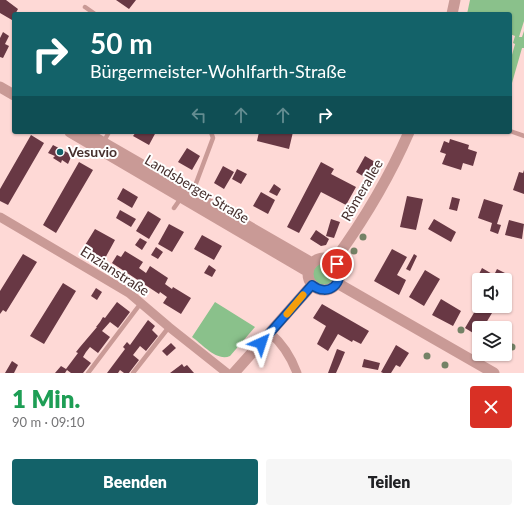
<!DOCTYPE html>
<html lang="de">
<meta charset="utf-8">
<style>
body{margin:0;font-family:Lato,sans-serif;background:#f6f6f6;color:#202124;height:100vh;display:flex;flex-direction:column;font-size:15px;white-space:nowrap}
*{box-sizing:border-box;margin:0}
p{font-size:13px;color:#757577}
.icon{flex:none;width:22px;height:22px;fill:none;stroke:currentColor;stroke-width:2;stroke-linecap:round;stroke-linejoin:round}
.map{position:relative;height:373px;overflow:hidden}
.panel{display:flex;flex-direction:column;background:#fff;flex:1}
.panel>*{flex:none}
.hud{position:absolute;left:12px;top:12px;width:500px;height:122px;border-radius:4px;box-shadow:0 1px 3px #0004;background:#136269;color:#fff;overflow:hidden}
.fabs{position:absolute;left:472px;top:273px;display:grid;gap:8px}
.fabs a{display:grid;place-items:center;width:40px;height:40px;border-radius:4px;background:#fff;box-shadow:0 1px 3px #0004;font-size:20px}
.pin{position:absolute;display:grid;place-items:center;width:34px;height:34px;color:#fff;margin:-17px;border:2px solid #fff;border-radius:50%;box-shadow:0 1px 4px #0007}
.me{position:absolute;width:44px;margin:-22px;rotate:42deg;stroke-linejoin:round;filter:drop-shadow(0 0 3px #0008)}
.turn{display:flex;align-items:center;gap:14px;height:84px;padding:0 12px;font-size:18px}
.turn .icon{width:52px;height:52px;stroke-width:2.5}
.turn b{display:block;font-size:28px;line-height:34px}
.lanes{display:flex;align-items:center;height:38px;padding:0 12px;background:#0003;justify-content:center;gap:20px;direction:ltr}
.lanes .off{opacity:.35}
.round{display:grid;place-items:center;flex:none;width:42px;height:42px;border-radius:4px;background:#f6f6f6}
.summary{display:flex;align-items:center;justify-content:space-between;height:68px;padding:0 12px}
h1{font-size:24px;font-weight:800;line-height:30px;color:#1e9e55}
.cta{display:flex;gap:8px;margin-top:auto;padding:8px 12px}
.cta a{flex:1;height:46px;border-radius:4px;background:#136269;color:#fff;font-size:16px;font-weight:800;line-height:46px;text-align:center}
.cta a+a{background:#f6f6f6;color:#202124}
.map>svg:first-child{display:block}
</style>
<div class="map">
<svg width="524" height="373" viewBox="0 0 524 373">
<rect width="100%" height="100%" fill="#fed9d6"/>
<path fill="#8ac18b" d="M470,0h54v21l-5,16h3l2,-6v17h-2l-12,42v-28l5,-18 -2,-1 2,-7 -5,-2v-20h-43z
M313 274a11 11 0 1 1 22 0a11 11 0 1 1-22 0Z
M215,302l40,25 -25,29c-13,6 -28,-12 -38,-19z"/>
<path fill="#683844" d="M0,0h6l12,9 -6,11 -12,-7z
M116,0h20l-7,9z
M3,32l6,4 -4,8 4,2 -6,12 -3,-1v-19z
M136,132h20l-7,13 -16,-9z
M259,132h34l-4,17 -32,-8z
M31,135l13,8 -36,62 -8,-4v-12z
M450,139l19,6 -1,4 9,3 -4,14 -10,-3 -2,7 -19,-6 4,-10 -6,-2 4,-11 5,2z
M53,145l19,10 -4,9 -6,-4 -1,3 -8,-5 2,-2 -7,-3z
M187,148l13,8 -8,14 -14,-8z
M365,156l10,6 -9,16 -10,-6z
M79,162l14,8 -37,63 -13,-8z
M321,162l13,7 -3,5 25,13 -10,18 -25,-13 -22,41 -12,-6z
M223,166l11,6 -10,17 -10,-6z
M237,169l10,5 -6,10 -9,-5z
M524,170v24l-11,-4 6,-18 4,1z
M274,184l7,5 -4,7 -8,-4z
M123,188l15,9 -6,11 -15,-9z
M261,192l14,8 -7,14 -15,-8z
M407,196l16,3 -7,31 -16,-3z
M452,197l8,2 -3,12 -8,-2z
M484,199l19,6 -6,19 4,1 -3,9 -8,-3 2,-8 -14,-5z
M120,210l16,9 -5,8 -15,-9z
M148,211l13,8 -12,20 -13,-8z
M331,219l9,3 -6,16 -8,-2z
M434,219l22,13 -5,10 -23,-13z
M509,220l15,4 -2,15 -17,-4z
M169,224l15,8 -12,20 -14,-8z
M95,229l20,11 -12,22 -21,-12z
M316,230l13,9 -3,6 -5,1 -11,-7z
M202,235l20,11 -8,14 -20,-11z
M140,238l7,4 -5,8 -7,-5z
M156,247l7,5 -5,7 -7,-4z
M392,249l15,8 -10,18 9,5 -7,15 -25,-14z
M125,251l18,11 -4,6 7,5 4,-7 18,12 -3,6 7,5 1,-2 18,11 -10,16 -18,-11 4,-6 -7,-5 -1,2 -47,-31 5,-8 4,2z
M23,254l14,8 -31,50 -3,-2 -3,4v-23z
M414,254l3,2 -7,15 -4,-2z
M209,265l7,5 -4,7 -8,-4z
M482,268l12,7 3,-6 10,5 -3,6h-24l-3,-2z
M425,270l15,9 -16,27 -15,-9z
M63,283l13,8 -32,53 -14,-8z
M96,288l6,4 -5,8 -6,-4z
M441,299l20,12 -8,15 -21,-11z
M117,302l13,10 -12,16 -8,-6 -8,9 8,6 -12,16 -8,-6 -4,5 -3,5 8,6 -8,10h-12l-4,-3 -2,3h-10l6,-7 5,3 12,-16 -2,-1 4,-5 17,-20h-1l4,-5 3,-5 2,1z
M322,304l47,27 -8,13 -8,-4 -1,2 -14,-8 -10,17 -11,-7 9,-18 -13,-8z
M478,306h13l4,2 -12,20h-4l-1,8 -13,-8z
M148,320l7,6 -3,4 6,6 -12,15 -6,-5 -7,9 6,5 -10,13h-5l-4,-3 -2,3h-11l18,-24 -2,-2 4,-5 3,3z
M171,343l5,5 -9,8 -5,-5z
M396,345l13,8 -9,14 -4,-2 -5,8h-8l-2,-1z
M337,349l8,3 -5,12 -4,9h-8z
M364,359l16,4 -2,7 -16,-3z
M12,361l6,4 -4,8h-9z
M182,364l2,3 3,-2 7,8h-24z"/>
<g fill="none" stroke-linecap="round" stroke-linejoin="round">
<path stroke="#c99a96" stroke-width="4.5" d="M85,7l10,7
M510,131l14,5
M103,143l6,-11
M190,194l5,-8 18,-48 -2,-6
M174,208l7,-10
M88,373l53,-70
M133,373l36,-46"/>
<path stroke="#c99a96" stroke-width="9" d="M0,217l129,76 40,34 58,46
M270,333c13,11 21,24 27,40"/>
<path stroke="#c99a96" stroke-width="11" d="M452,14l3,-14
M0,87l14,8
M70,132l237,139
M85,132l227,131
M308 274a16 16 0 1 1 32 0a16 16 0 1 1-32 0Z
M334,261c30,-41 55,-83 75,-129
M337,283l157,90
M234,373l78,-88"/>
</g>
<g fill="#748266">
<circle cx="363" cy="237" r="3.5"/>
<circle cx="354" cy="251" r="3.5"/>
<circle cx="461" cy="330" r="3.5"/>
<circle cx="512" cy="347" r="3.5"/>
<circle cx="427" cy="356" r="3.5"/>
<circle cx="445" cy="365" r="3.5"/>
</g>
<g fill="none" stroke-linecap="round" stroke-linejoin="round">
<g stroke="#114b97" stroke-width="10">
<path id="route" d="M261,343l51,-58c16,13 34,-2 25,-21"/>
</g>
<use href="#route" stroke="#1a73e8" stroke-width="7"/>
<path stroke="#f59e0b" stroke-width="7" d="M287,314l16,-19"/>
</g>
<circle fill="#136269" stroke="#fff" stroke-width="1.5" cx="60" cy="152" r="4"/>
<g text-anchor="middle" stroke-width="4" stroke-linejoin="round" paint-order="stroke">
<g font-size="14" font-weight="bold" fill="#47302e" stroke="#fff" text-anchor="start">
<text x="68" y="157">Vesuvio</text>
</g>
<g font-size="14" fill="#47302e" stroke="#fff">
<text transform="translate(197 189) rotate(31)" y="5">Landsberger Straße</text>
<text transform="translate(362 190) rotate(-60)" y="5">Römerallee</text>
<text transform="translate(115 271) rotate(33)" y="5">Enzianstraße</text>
</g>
</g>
</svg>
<div class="fabs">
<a><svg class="icon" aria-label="sound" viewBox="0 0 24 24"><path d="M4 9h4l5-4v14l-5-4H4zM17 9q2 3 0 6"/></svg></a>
<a><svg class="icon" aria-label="layers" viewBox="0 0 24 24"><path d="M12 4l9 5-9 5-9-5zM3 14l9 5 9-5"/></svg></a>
</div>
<div class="pin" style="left:337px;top:264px;background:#d93025"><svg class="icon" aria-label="arrive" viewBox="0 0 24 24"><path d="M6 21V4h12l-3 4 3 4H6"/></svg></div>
<svg class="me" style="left:261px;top:343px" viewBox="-20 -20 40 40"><path d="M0-17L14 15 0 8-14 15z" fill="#1a73e8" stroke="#fff" stroke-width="4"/></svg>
<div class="hud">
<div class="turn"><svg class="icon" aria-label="right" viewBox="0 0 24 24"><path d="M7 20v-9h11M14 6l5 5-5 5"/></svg><div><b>50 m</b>Bürgermeister-Wohlfarth-Straße</div></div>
<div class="lanes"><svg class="icon off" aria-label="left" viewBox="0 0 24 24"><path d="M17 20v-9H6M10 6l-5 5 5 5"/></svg><svg class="icon off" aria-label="ahead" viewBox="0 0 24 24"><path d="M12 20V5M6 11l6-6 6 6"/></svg><svg class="icon off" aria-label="ahead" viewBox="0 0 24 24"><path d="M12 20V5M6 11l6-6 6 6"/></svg><svg class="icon" aria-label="right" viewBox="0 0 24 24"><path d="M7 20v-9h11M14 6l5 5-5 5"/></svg></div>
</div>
</div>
<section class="panel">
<div class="summary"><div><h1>1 Min.</h1><p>90 m · 09:10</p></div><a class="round" style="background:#d93025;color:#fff"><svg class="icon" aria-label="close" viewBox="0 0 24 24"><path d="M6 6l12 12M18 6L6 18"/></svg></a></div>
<div class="cta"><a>Beenden</a><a>Teilen</a></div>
</section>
